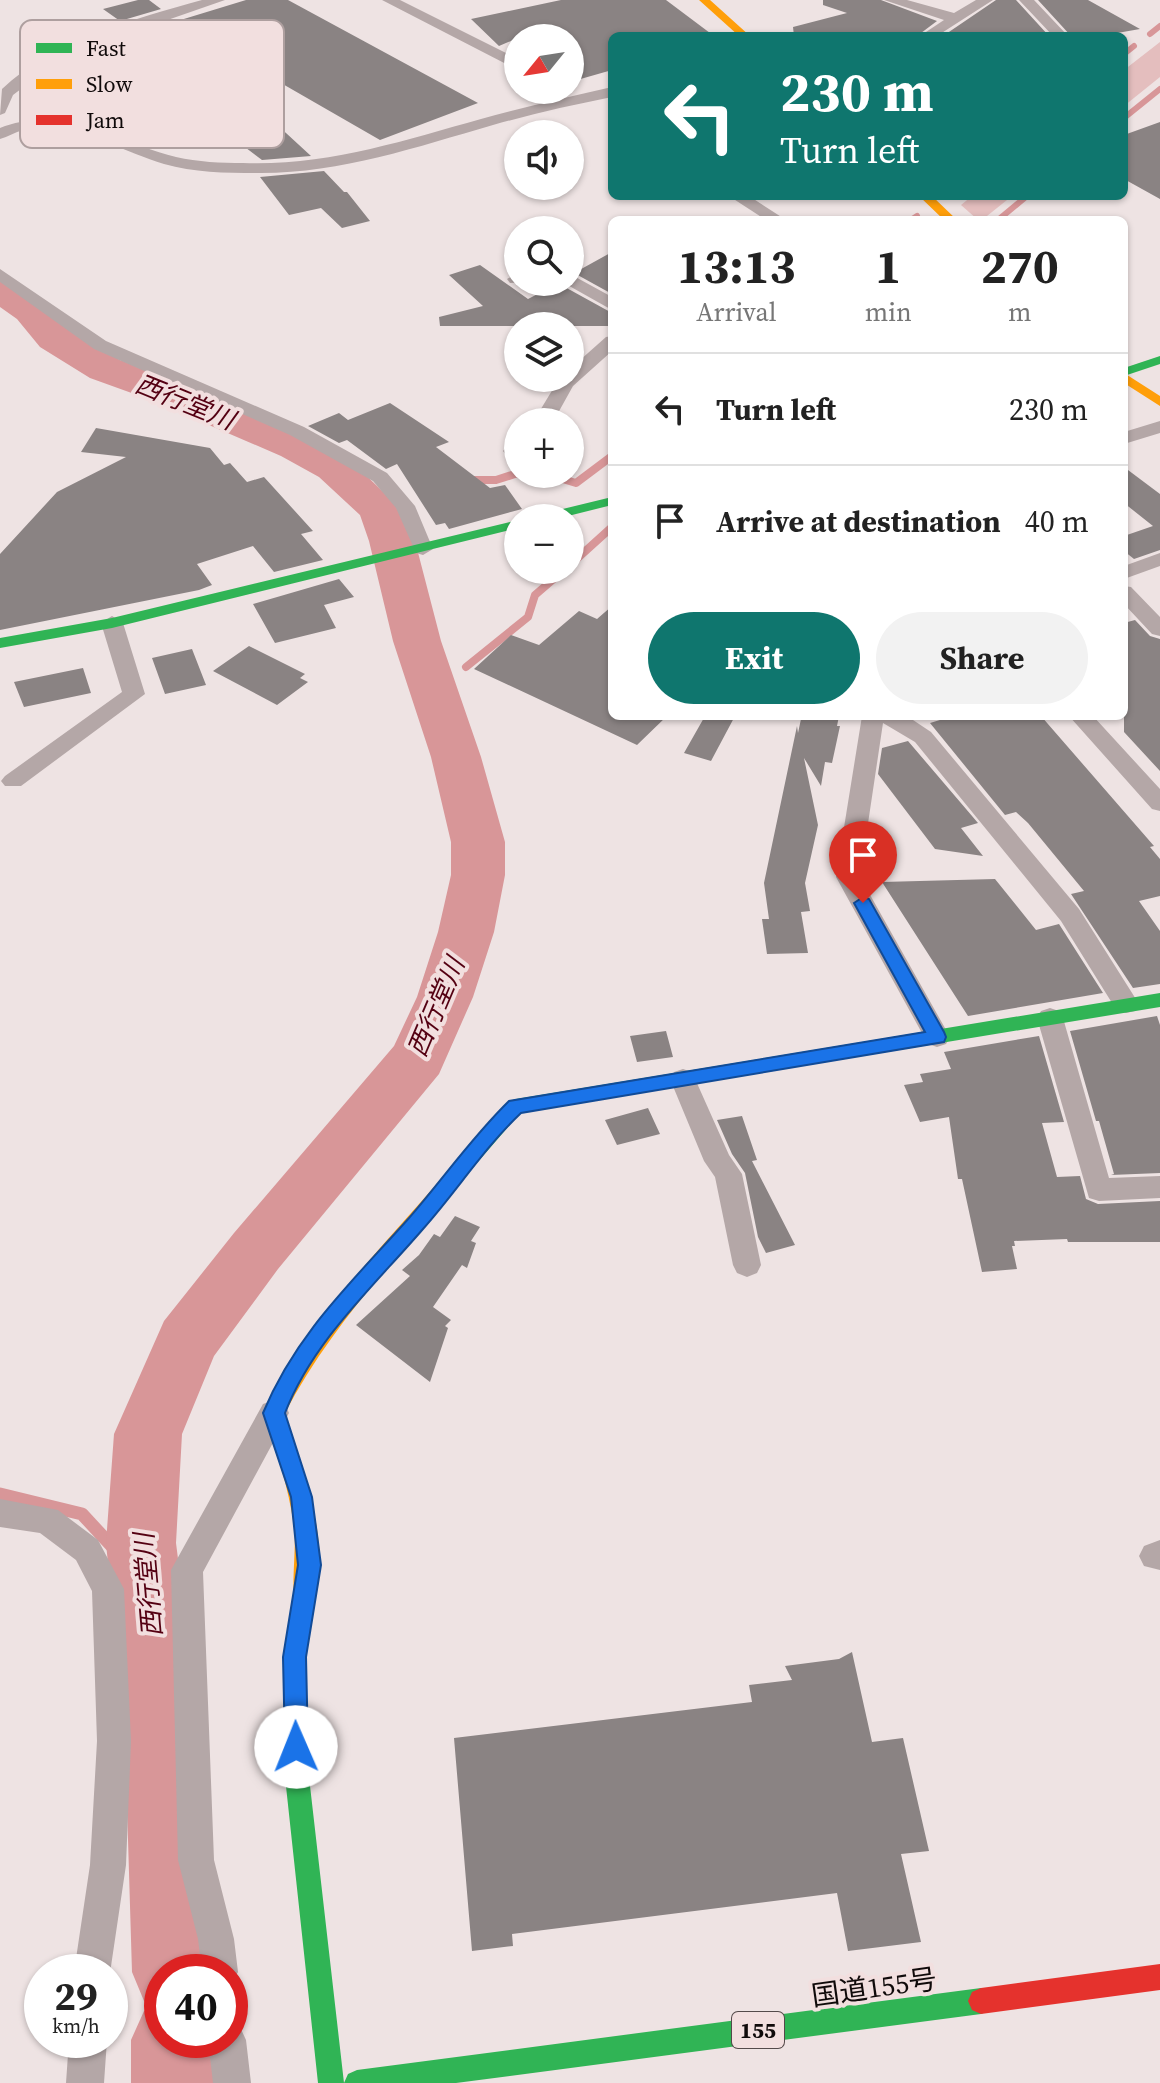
<!DOCTYPE html>
<meta charset="utf-8">
<style>
body{margin:0;font-family:"Source Serif 4","Noto Sans JP",serif;background:#f2f2f2;color:#222;height:100vh;display:flex;flex-direction:column;font-size:30px;white-space:nowrap}
*{box-sizing:border-box;margin:0}
p{font-size:26px;color:#767676}
.icon{flex:none;width:44px;height:44px;fill:none;stroke:currentColor;stroke-width:2;stroke-linecap:round;stroke-linejoin:round}
.map{position:relative;flex:1;overflow:hidden}
.drawer{position:absolute;left:608px;top:216px;width:520px;height:504px;display:flex;flex-direction:column;background:#fff;border-radius:12px;box-shadow:0 2px 6px #0004}
.drawer>*{flex:none}
.top-card{position:absolute;left:608px;top:32px;width:520px;height:168px;border-radius:12px;box-shadow:0 2px 6px #0004;background:#0f766e;color:#fff;overflow:hidden}
.needle{width:52px;rotate:240deg}
.fabs{position:absolute;left:504px;top:24px;display:grid;gap:16px}
.fabs a{display:grid;place-items:center;width:80px;height:80px;border-radius:50%;background:#fff;box-shadow:0 2px 6px #0004;font-size:40px}
.speed{position:absolute;left:24px;top:1954px;display:flex;gap:16px;font-size:40px;font-weight:700;text-align:center}
.speed>*{display:grid;place-content:center;width:104px;height:104px;border-radius:50%;background:#fff;box-shadow:0 2px 6px #0004;line-height:1}
.speed small{font-size:20px;font-weight:400}
.speed .limit{border:12px solid #d22;background:#fff;color:#111}
.pin{position:absolute;display:grid;place-items:center;width:68px;height:68px;color:#fff;margin:-82px -34px;border-radius:50% 50% 50% 0;rotate:-45deg;box-shadow:0 0 8px #0007}
.pin .icon{rotate:45deg}
.me{position:absolute;width:88px;margin:-44px;rotate:359deg;stroke-linejoin:round;filter:drop-shadow(0 0 6px #0008)}
.turn{display:flex;align-items:center;gap:28px;height:168px;padding:0 40px;font-size:36px}
.turn .icon{width:104px;height:104px;stroke-width:2.5}
.turn b{display:block;font-size:56px;line-height:68px}
.eta{display:flex;justify-content:space-evenly;align-items:center;height:136px;text-align:center}
.eta b{font-size:48px;font-weight:700;line-height:56px}
.cta{display:flex;gap:16px;margin-top:auto;padding:16px 40px}
.cta a{flex:1;height:92px;border-radius:48px;background:#0f766e;color:#fff;font-size:32px;font-weight:700;line-height:92px;text-align:center}
.cta a+a{background:#f2f2f2;color:#222}
ul{padding:0;list-style:none}
li{display:flex;align-items:center;gap:24px;height:112px;padding:0 40px;border-top:2px solid #e0e0e0}
li div{flex:1}
li b{display:block;font-size:30px}
li em{font-style:normal}
.map>svg:first-child{display:block}
</style>
<div class="map">
<svg width="1160" height="2083" viewBox="0 0 1160 2083">
<rect width="100%" height="100%" fill="#eee3e3"/>
<path fill="#e4bebe" d="M1160,42v35l-36,29v-36z
M972,196h40l-30,24h-4l-17,-15z"/>
<g fill="none" stroke-linecap="round" stroke-linejoin="round">
<path stroke="#d89698" stroke-width="6" d="M1150,34l10,-8
M1124,54l10,-8
M1124,118l36,-29
M911,220l6,-4
M998,220l29,-24"/>
<path stroke="#d89698" stroke-width="8" d="M546,474l30,9 36,-27
M468,480h28l22,-7
M570,565l42,-38
M466,667l62,-50 7,-22 29,-25"/>
<path stroke="#d89698" stroke-width="13" d="M0,1494l82,20 64,69"/>
<path fill="#d89698" fill-rule="evenodd" d="M0,277l14,4 31,22 23,26 52,31 61,22 130,56 38,21 53,51 13,31 26,100 40,116 24,85v33l-11,57 -21,65 -34,77 -161,195 -64,87 -32,78 -6,109 25,197 13,232h-52v68h53v43h-84v-43l13,-29 12,-5 -12,-5 -12,-29 -7,-232 -19,-197 8,-109 50,-113 70,-88 160,-187 23,-49 21,-65 13,-57v-33l-20,-85 -38,-116 -24,-100 -9,-26 -41,-38 -38,-21 -130,-56 -61,-22 -50,-31 -23,-28 -17,-12z"/>
</g>
<path fill="#8a8383" d="M138,0h11l12,9 -41,12 -17,-12z
M246,0h42l190,103 -98,37 -191,-110 4,4 -39,11 -16,-12z
M561,0h105l48,36h-102v34l-42,12v-44h-52l-19,8 -28,-27z
M823,0h58l56,21 -20,15h-123l-1,-9 54,-14 -24,-8z
M996,0h20l33,36h-106z
M1038,0h50l52,29 -40,7h-29z
M244,95l42,38 25,23 -49,4 -66,-50z
M1160,122v77l-36,-20v-44z
M324,171l20,21h3l23,29 -28,7 -21,-20 -32,7 -29,-38z
M612,252v42l-38,-21z
M480,265l48,34 33,-17 2,4 49,27v13h-172l-1,-9 44,-11 -34,-31z
M390,403l59,39 -13,5 54,41 15,-3 17,24 -73,20 -4,-6 -9,2 -39,-61 -11,5 -39,-29 -8,3 -31,-17 31,-13 9,7z
M96,428l114,20 14,17 6,-2 17,19 17,-5 49,54 -12,3 22,26 -49,12 -21,-26 -56,18 15,21 -13,5 -199,40v-76l57,-62 69,-35 -45,-5z
M1124,467l36,27v56l-26,9 -10,-8v-15l29,-10 -29,-23z
M339,579l15,18 -30,8 12,23 -61,15 -22,-39z
M612,606v110h55l-30,29 -163,-76 37,-34 28,10 40,-34 18,8z
M1135,620l15,16 10,3v132l-36,-39v-109z
M249,646l56,28 -5,4 8,4 -31,23 -64,-34z
M192,649l14,36 -41,9 -13,-36z
M83,668l8,25 -67,14 -10,-25z
M705,716h30l-24,45 -27,-8z
M806,716h33l-2,10h3l-8,37 -7,-1 -4,24 -17,-28 14,67 -13,58 5,28 -9,1 7,41 -41,1 -5,-35h7l-5,-36 33,-157 1,7 3,-14h4z
M953,716h88l113,130 -4,1 10,12v37l-21,5 21,30v53l-27,4 -62,-94 13,-3 -56,-68 -12,-11 -11,3 -75,-92z
M908,741l70,82 -17,5 22,28 -48,-7 -57,-75 4,-26z
M995,879l41,51 23,-6 44,69 -135,23 -86,-134z
M1157,1016l3,9v148l-49,2 3,-1 -15,-53h-3l-26,-90z
M666,1031l7,26 -36,5 -7,-26z
M1039,1036l25,86 -22,1 15,54 23,-1 6,23 12,5 62,-3v41h-92l-1,-3 -53,2 1,5h-3l5,23 -35,3 -20,-93h-4l-9,-62 -29,5 -16,-37 19,-3 -3,-8 31,-5 -7,-17z
M648,1108l12,26 -43,11 -12,-25z
M742,1116l15,44 -5,1 43,84 -29,8 -8,-16 -13,-64 -13,-19 -15,-34z
M455,1216l25,11 -9,14 5,2 -9,25 -5,-3 -29,42 18,13 -6,6 3,2 -18,54 -74,-57 54,-49 -8,-6 17,-15 15,-21 6,3z
M852,1652l20,90 31,-4 26,113 -28,3 20,88 -73,9 -11,-58 -325,41 1,12 -41,5 -18,-213 298,-36 -3,-17 43,-5 -7,-14 54,-7z"/>
<g fill="none" stroke-linecap="round" stroke-linejoin="round">
<path fill="#b4a7a7" fill-rule="evenodd" d="M202,0h23l-115,40 -60,27 -37,28 -8,18 -5,2 2,-26c51,-49 133,-70 200,-89z
M382,0h18l118,59v11z
M884,0h23l47,13 22,-13h17l-56,36h-17l24,-16z
M1019,0h15l34,36h-15z
M612,87v10c-40,8 -80,17 -119,28 -77,22 -151,48 -232,48 -32,0 -66,0 -97,-9 -43,-13 -95,-45 -141,-34 -8,2 -15,7 -23,9v-11c61,-24 118,15 176,29 22,5 45,6 67,6 84,3 159,-22 238,-44 44,-12 87,-22 131,-32z
M729,196h20l37,24h-20z
M518,247v12l-11,-7z
M0,269l106,72 198,86 83,46 28,33 18,43 -10,6 -7,-2 -20,-45 -23,-27 -83,-46 -196,-86 -94,-67z
M518,273v9h6l-14,1 -3,-4z
M570,274l42,23v13l-48,-27 6,-1z
M612,336v15l-39,35 -20,36h-20l26,-43 11,-1v-9l36,-32z
M1160,421v12l-36,11v-12z
M518,440v16l-12,-1 -3,-4 8,-9z
M1160,553v13l-36,13v-13z
M1124,586l7,1 29,30v19l-8,-2 -28,-30z
M112,616l11,7 22,71 -124,92h-16l-4,-5 4,-5 117,-84 -21,-69z
M862,716h45l24,16 148,177 60,95 -4,7 -9,2 -9,-2 -56,-90 -146,-179 -32,-19 -23,154 90,160 -4,7 -9,3 -9,-3 -92,-167z
M1069,716h24l67,73v22l-8,-2z
M1050,1008l9,3 4,7 46,160 51,-2v22l-61,3 -10,-3 -52,-180 4,-7z
M683,1069l9,3 37,83 13,19 19,91 -4,8 -10,4 -10,-4 -4,-8 -18,-88 -11,-16 -34,-82 4,-7z
M274,1400l11,4 4,9 -86,159 11,288 20,79 4,33 -8,14v-14h-28l-4,-33 -20,-79 -7,-290 92,-166z
M0,1499l58,11 40,30 26,49 7,152 -5,124 -16,108 -36,-1 16,-107 7,-124 -5,-150 -16,-31 -36,-27 -40,-6z
M1160,1540v30l-16,-4 -5,-10 5,-10z
M230,2023l10,4 6,13 5,43h-38l-5,-43h22z
M69,2040h38l-3,43h-38z"/>
<path fill="#30b455" fill-rule="evenodd" d="M1160,356v8l-36,12v-8z
M612,497v8l-52,13h-24l2,-3z
M518,520v8l-406,100 -112,20v-10l112,-20z
M1160,993v14l-639,105 -51,59h-14l-2,-5 55,-65 7,-2z
M304,1589l8,3 3,7 -9,58 3,120 35,306 4,-9 9,-4 624,-82 9,4 4,9 -4,9 -9,4 -525,69h-138l-33,-306 -1,-120 9,-58 3,-7z"/>
<path fill="#ff9f0a" fill-rule="evenodd" d="M699,0h11l40,36h-11z
M919,196h13l25,24h-13z
M1124,373l36,23v10l-36,-23z
M463,1158l7,3 2,5 -2,5c-65,79 -138,151 -185,242 17,51 50,142 27,193l-8,3 -8,-3c-6,-14 1,-59 -2,-79 -5,-39 -18,-77 -30,-114 45,-97 125,-171 192,-252z"/>
<path fill="#e5322d" fill-rule="evenodd" d="M1160,1964v26l-179,24 -9,-4 -4,-9 4,-9 9,-4z"/>
</g>
<path fill="#1a73e8" stroke="#114b97" stroke-width="2" d="M863,897l6,2 75,133 2,5 -2,5 -423,71c-37,35 -64,78 -98,116 -50,58 -110,112 -138,184l27,84 9,68 -15,92 2,90 -3,8 -9,4 -8,-4 -3,-8 -2,-90 15,-92 -7,-68 -28,-84c33,-80 90,-132 146,-195 34,-39 63,-81 100,-117l416,-69 -71,-129z"/>
<g text-anchor="middle" stroke-width="8" stroke-linejoin="round" paint-order="stroke">
<rect fill="#f2dfdf" stroke="#544a4a" stroke-width="2" x="732" y="2012" width="52" height="36" rx="6"/>
<g font-size="22" font-weight="bold" fill="#100a0a">
<text x="758" y="2038">155</text>
</g>
<g font-size="26" font-style="italic" fill="#540012" stroke="#f2dfdf">
<text transform="translate(185 402) rotate(22)" y="9">西行堂川</text>
<text transform="translate(436 1007) rotate(-67)" y="9">西行堂川</text>
<text transform="translate(148 1585) rotate(-95)" y="9">西行堂川</text>
</g>
<g font-size="28" fill="#100a0a" stroke="#f2dfdf">
<text transform="translate(874 1987) rotate(-8)" y="10">国道155号</text>
</g>
</g>
<rect x="20" y="20" width="264" height="128" rx="12" fill="#f2dfdf" stroke="#ae9f9f" stroke-width="2"/>
<rect x="36" y="43" width="36" height="10" fill="#30b455"/>
<rect x="36" y="79" width="36" height="10" fill="#ff9f0a"/>
<rect x="36" y="115" width="36" height="10" fill="#e5322d"/>
<g font-size="22" fill="#100a0a">
<text x="86" y="56">Fast</text>
<text x="86" y="92">Slow</text>
<text x="86" y="128">Jam</text>
</g>
</svg>
<div class="fabs">
<a><svg class="needle" viewBox="-14 -14 28 28"><path d="M0-13l5 13h-10z" fill="#e53935"/><path d="M0 13l5-13h-10z" fill="#767676"/></svg></a>
<a><svg class="icon" aria-label="sound" viewBox="0 0 24 24"><path d="M4 9h4l5-4v14l-5-4H4zM17 9q2 3 0 6"/></svg></a>
<a><svg class="icon" aria-label="search" viewBox="0 0 24 24"><circle cx="10" cy="10" r="6"/><path d="M15 15l6 6"/></svg></a>
<a><svg class="icon" aria-label="layers" viewBox="0 0 24 24"><path d="M12 4l9 5-9 5-9-5zM3 14l9 5 9-5"/></svg></a>
<a>+</a>
<a>−</a>
</div>
<div class="speed"><div>29<small>km/h</small></div><div class="limit">40</div></div>
<div class="pin" style="left:863px;top:903px;background:#d93025"><svg class="icon" aria-label="arrive" viewBox="0 0 24 24"><path d="M6 21V4h12l-3 4 3 4H6"/></svg></div>
<svg class="me" style="left:296px;top:1747px" viewBox="-20 -20 40 40"><circle r="19" fill="#fff"/><path d="M0-13L10 11 0 6-10 11z" fill="#1a73e8"/></svg>
<div class="top-card">
<div class="turn"><svg class="icon" aria-label="left" viewBox="0 0 24 24"><path d="M17 20v-9H6M10 6l-5 5 5 5"/></svg><div><b>230 m</b>Turn left</div></div>
</div>
<section class="drawer">
<div class="eta">
<div><b>13:13</b><p>Arrival</p></div>
<div><b>1</b><p>min</p></div>
<div><b>270</b><p>m</p></div>
</div>
<ul>
<li><svg class="icon" aria-label="left" viewBox="0 0 24 24"><path d="M17 20v-9H6M10 6l-5 5 5 5"/></svg><div><b>Turn left</b></div><em>230 m</em></li>
<li><svg class="icon" aria-label="arrive" viewBox="0 0 24 24"><path d="M6 21V4h12l-3 4 3 4H6"/></svg><div><b>Arrive at destination</b></div><em>40 m</em></li>
</ul>
<div class="cta"><a>Exit</a><a>Share</a></div>
</section>
</div>
